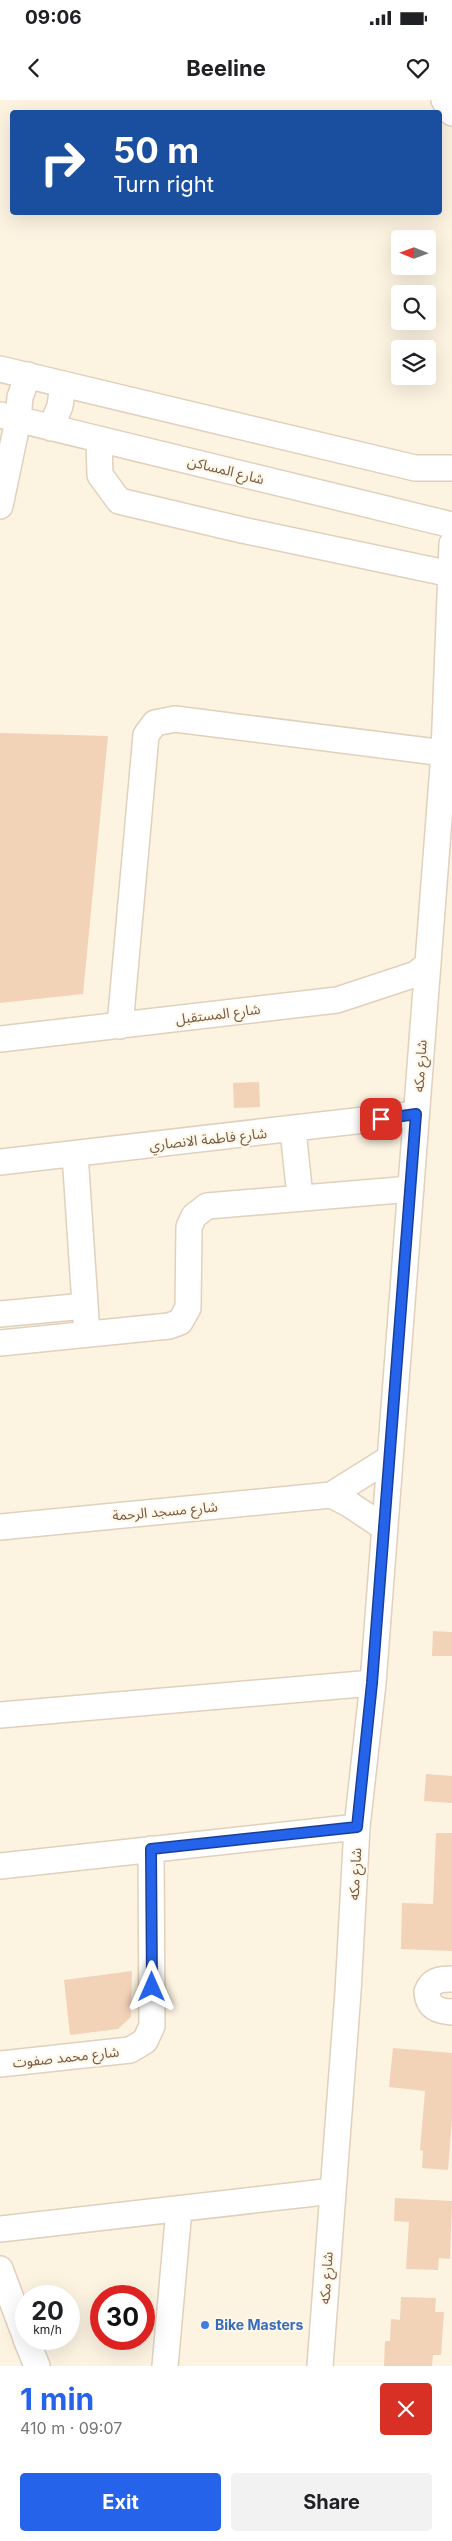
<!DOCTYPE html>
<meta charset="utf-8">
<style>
body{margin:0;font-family:Inter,"Noto Sans Arabic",sans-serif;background:#f2f2f2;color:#202124;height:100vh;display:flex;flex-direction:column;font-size:19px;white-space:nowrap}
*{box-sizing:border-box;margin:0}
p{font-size:16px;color:#757577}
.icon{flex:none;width:28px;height:28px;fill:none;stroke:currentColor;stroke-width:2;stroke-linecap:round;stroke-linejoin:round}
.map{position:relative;height:2266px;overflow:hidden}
.details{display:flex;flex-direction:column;background:#fff;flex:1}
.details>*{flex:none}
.top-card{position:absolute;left:10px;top:10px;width:432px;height:105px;border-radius:5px;box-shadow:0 5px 20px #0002;background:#1a4fa0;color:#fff;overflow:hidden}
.needle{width:32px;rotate:271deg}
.fabs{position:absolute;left:391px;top:130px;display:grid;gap:10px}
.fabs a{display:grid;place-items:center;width:45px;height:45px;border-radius:5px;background:#fff;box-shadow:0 5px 20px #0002;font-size:25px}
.speed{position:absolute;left:15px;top:2185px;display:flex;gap:10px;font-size:25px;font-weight:700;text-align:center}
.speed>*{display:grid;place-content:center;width:65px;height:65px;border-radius:50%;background:#fff;box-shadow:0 5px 20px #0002;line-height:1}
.speed small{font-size:12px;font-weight:400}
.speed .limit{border:8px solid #d22;background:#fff;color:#111}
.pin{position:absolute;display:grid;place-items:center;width:42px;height:42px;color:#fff;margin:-21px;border-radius:10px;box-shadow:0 2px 8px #0006}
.me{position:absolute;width:55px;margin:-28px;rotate:0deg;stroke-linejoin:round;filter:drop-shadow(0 0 4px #0008)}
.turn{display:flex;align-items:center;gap:18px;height:105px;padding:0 20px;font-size:22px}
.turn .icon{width:65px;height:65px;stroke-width:2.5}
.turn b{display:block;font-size:35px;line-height:42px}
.round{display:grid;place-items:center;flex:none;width:52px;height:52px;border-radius:5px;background:#f2f2f2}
.summary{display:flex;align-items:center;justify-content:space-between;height:85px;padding:0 20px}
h1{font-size:30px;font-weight:700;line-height:38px;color:#2563eb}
.button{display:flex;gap:10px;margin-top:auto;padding:10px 20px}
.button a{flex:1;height:58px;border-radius:5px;background:#2563eb;color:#fff;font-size:20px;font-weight:700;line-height:58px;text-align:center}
.button a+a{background:#f2f2f2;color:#202124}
.status{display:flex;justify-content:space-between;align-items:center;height:35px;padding:0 25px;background:#fff;direction:ltr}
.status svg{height:14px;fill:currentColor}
header{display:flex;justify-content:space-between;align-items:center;height:65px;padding:0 20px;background:#fff;font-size:22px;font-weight:700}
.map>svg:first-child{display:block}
</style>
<div class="status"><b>09:06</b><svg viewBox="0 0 49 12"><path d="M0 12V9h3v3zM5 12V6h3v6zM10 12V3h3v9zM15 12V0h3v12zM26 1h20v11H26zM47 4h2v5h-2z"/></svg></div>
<header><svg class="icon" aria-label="back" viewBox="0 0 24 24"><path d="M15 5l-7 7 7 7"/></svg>Beeline<svg class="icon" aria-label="heart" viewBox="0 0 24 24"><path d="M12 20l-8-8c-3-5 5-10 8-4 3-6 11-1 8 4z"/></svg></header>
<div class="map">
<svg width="452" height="2266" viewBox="0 0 452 2266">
<rect width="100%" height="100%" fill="#fcf3e1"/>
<path fill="#f2d3b8" d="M0,633l108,3 -25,258 -83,9z
M259,982l1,25 -26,1 -1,-25z
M433,1531l19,1v24h-20z
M426,1674l26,2v27l-28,-2z
M436,1733h16v118l-51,-2 1,-46 31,1z
M132,1871l-1,46 -13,12 -48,6 -6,-55z
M393,1948l59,5v65l-4,52 -26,-2 1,-17 -3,-1 5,-59 -36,-4z
M395,2098l57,3 -2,58 -11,-1 -1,12 -32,-1 3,-47 -15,-1z
M401,2197l35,1 -1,14h9l-3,43h-8l-1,11h-48l1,-25h5l1,-22 9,1z"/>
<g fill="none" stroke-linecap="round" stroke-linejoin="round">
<g stroke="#e1d0bd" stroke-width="28">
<path id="minor" d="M444,0l8,13
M0,269l415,99h37
M0,315l452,110
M51,328l9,-22 3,-22
M99,339l1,36 19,26 123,29 209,44
M0,406l18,-86 2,-23 8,-22
M120,926l26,-291 9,-12 20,-4 269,34
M0,939l337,-39 79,-26 12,-10
M293,1030l7,67
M75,1054l12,180
M0,1062l416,-48
M0,1214l84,-8
M0,1243l169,-17 11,-4 8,-14 1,-81 5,-11 13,-10 204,-17
M331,1395l18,9 36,24
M0,1427l331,-32 59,-37
M0,1615l373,-32
M0,1766l357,-39
M452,1879c-12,0 -21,1 -25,13 1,16 11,19 25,20
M0,1964l130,-14 15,-9 7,-15 -1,-177
M0,2129l333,-38
M0,2169l26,69
M26,2239l11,27
M165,2266l14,-157
M320,2266l28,-374 9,-165 16,-144 71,-930 8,-209"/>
</g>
<use href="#minor" stroke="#fff" stroke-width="25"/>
</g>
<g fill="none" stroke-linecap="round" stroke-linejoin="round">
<g stroke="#184099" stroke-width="12">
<path id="route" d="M152,1887l-1,-138 206,-22 15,-144 44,-569 -35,5"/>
</g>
<use href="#route" stroke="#2563eb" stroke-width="9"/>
</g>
<circle fill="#3f7fe0" stroke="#fff7e7" stroke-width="2" cx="205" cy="2225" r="5"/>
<g text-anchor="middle" stroke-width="4.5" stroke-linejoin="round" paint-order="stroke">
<g font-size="14" fill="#745a48" stroke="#fff7e7">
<text transform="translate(226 370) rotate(14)" y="5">شارع المساكن</text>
<text transform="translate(218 914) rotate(-7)" y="5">شارع المستقبل</text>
<text transform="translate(420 966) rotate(-86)" y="5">شارع مكه</text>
<text transform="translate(208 1039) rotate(-6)" y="5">شارع فاطمة الانصاري</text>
<text transform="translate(165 1411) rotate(-5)" y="5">شارع مسجد الرحمة</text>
<text transform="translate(355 1774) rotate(-87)" y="5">شارع مكه</text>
<text transform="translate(66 1957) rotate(-6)" y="5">شارع محمد صفوت</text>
<text transform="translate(326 2178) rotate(-86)" y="5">شارع مكه</text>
</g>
<g font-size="14" font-weight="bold" fill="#366cbe" stroke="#fff7e7" text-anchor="start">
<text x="215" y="2230">Bike Masters</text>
</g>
</g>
</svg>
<div class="fabs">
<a><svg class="needle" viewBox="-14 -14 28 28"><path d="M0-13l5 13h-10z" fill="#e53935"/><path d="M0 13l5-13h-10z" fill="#757577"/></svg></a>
<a><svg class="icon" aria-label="search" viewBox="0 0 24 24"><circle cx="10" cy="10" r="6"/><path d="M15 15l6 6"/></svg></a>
<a><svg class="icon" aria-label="layers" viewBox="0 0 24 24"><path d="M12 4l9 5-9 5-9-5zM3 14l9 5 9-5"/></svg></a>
</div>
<div class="speed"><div>20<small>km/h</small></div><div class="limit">30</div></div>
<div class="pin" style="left:381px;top:1019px;background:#d93025"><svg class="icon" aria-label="arrive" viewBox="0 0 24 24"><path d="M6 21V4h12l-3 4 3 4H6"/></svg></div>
<svg class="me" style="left:152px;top:1887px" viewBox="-20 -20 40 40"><path d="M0-17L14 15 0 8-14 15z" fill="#2563eb" stroke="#fff" stroke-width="4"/></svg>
<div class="top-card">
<div class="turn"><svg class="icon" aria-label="right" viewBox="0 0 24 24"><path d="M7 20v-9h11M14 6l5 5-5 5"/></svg><div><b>50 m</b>Turn right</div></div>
</div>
</div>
<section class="details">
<div class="summary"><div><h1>1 min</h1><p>410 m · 09:07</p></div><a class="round" style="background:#d93025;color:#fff"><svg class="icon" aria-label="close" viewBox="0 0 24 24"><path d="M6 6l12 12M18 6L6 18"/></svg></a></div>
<div class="button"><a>Exit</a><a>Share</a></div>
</section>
